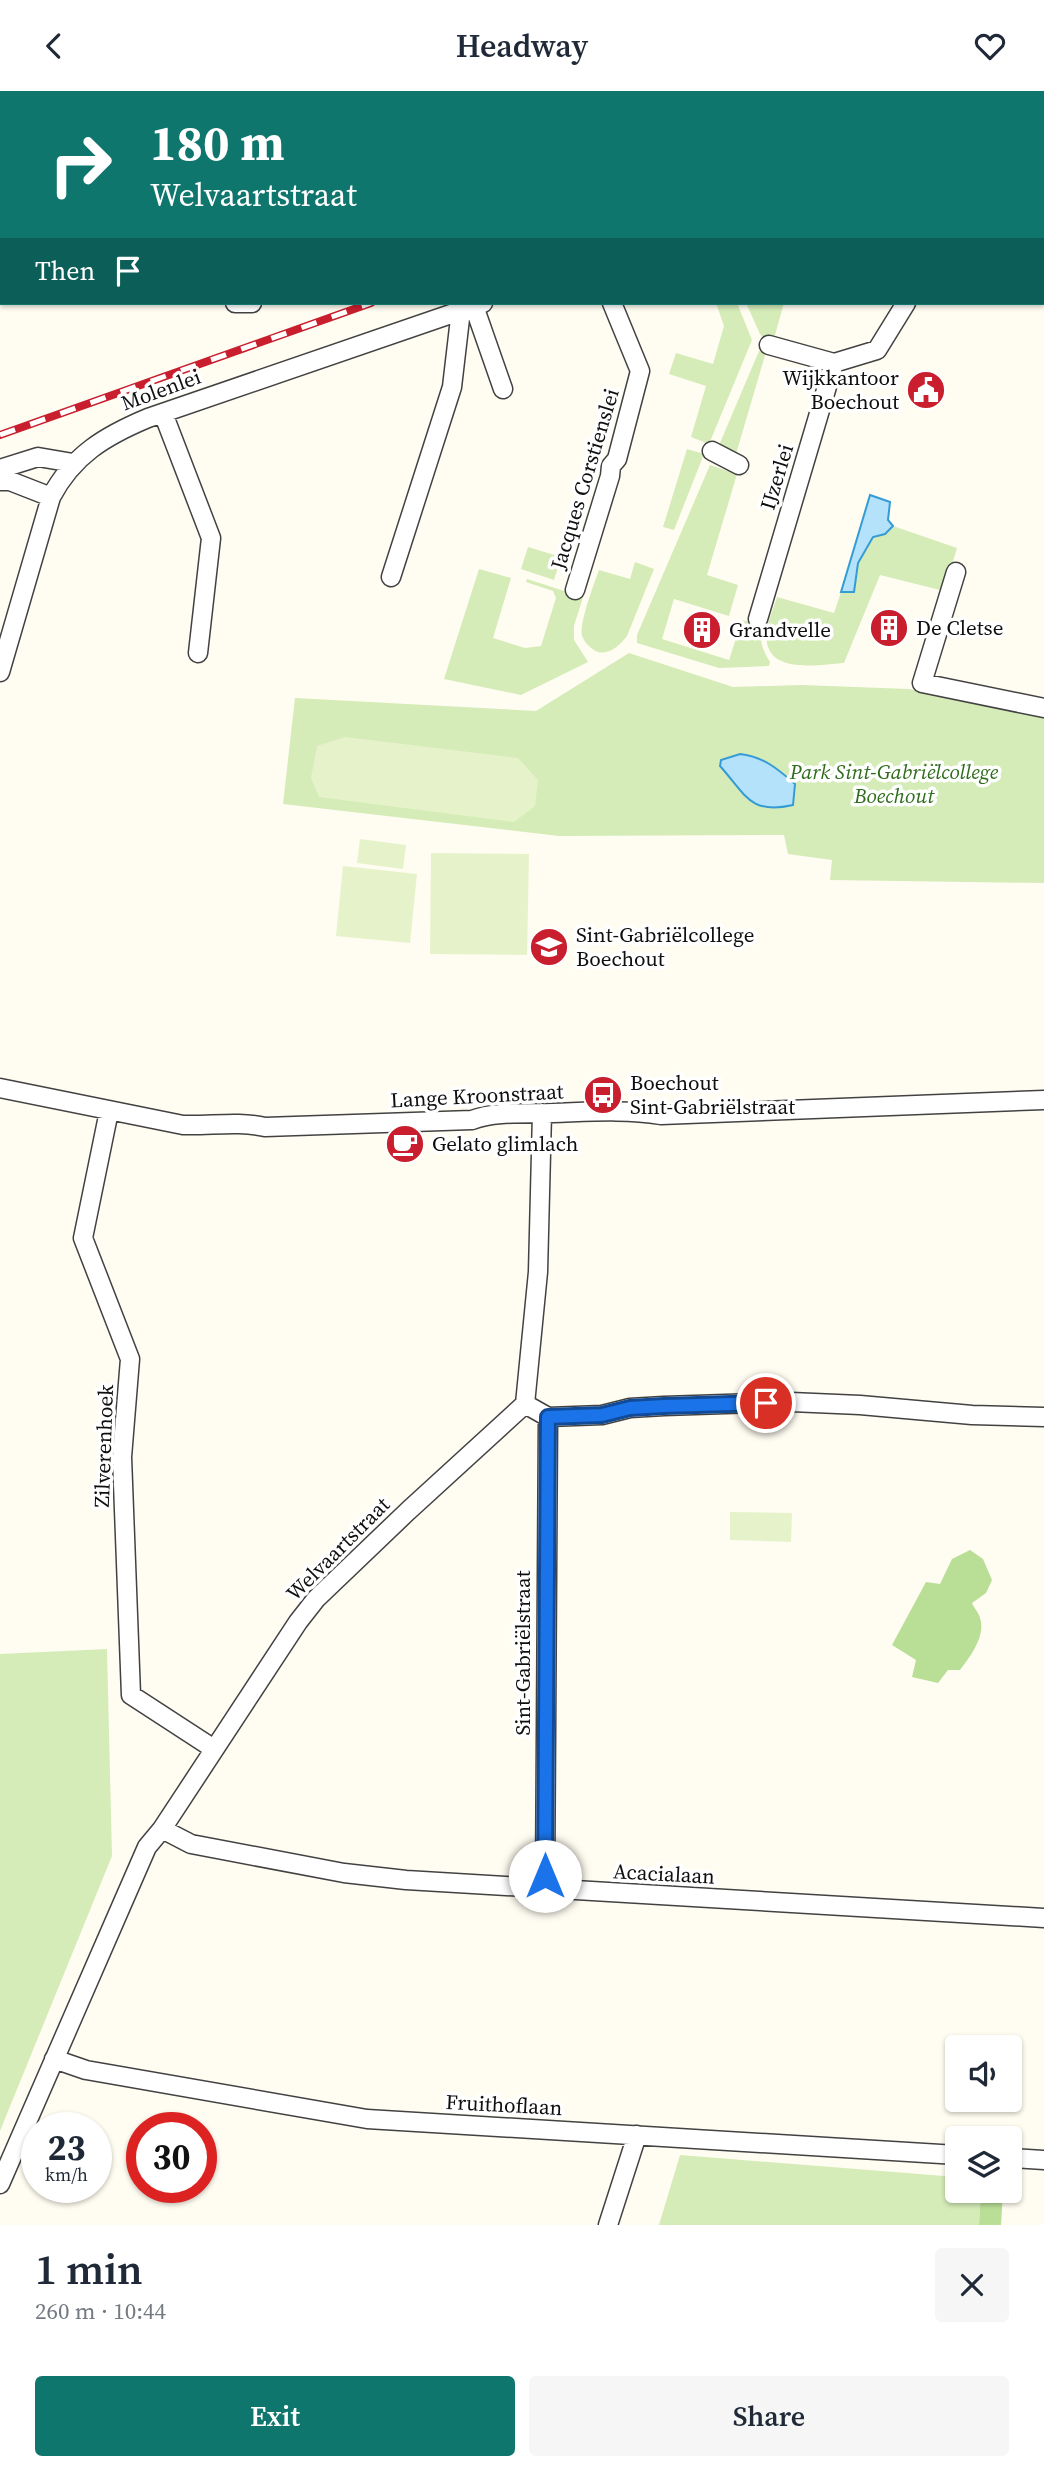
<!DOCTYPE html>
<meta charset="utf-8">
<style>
body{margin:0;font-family:"Source Serif 4",serif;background:#f6f6f7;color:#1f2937;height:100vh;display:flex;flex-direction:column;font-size:26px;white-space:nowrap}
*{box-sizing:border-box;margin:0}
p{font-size:23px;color:#747a83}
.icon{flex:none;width:38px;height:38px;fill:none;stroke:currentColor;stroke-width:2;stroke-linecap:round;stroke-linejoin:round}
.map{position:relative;height:2134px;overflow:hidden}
.side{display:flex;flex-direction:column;background:#fff;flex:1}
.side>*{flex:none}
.hud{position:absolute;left:0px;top:0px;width:1045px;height:214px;box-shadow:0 2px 5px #0004;background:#0f766e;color:#fff;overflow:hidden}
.buttons{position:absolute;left:945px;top:1944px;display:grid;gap:14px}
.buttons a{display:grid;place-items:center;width:77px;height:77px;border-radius:7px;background:#fff;box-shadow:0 2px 5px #0004;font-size:35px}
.speed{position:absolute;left:21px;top:2021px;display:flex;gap:14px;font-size:35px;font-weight:700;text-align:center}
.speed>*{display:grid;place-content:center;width:91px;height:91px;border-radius:50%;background:#fff;box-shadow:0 2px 5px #0004;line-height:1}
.speed small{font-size:18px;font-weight:400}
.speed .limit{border:10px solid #d22;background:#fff;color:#111}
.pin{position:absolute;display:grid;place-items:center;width:60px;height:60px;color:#fff;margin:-30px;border:4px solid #fff;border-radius:50%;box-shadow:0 2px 7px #0007}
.me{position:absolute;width:77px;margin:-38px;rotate:0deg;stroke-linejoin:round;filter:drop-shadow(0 0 5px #0008)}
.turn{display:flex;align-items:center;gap:24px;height:147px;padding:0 35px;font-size:32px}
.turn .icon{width:91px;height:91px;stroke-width:2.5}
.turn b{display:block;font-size:49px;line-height:60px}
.then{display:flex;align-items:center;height:66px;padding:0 35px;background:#0003;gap:14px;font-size:26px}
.round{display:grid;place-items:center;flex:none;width:74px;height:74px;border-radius:7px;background:#f6f6f7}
.summary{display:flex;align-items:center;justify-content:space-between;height:119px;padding:0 35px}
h1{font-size:42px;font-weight:600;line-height:52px}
.primary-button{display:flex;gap:14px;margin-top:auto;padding:14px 35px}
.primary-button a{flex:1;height:80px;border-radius:7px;background:#0f766e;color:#fff;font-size:28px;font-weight:600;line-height:80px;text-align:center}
.primary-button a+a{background:#f6f6f7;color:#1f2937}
header{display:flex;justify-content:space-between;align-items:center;height:91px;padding:0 35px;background:#fff;font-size:32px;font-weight:600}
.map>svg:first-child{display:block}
</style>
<header><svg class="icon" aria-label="back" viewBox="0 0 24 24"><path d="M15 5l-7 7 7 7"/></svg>Headway<svg class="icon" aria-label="heart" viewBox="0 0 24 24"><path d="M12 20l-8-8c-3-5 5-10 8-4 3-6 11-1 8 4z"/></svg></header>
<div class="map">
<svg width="1044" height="2134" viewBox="0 0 1044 2134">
<rect width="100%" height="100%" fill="#fffcf1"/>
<path fill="#d5ecb8" d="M716,212h21l15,37 -43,104 -18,-7 15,-51 -37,-12 7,-21 37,11 11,-38z
M746,212h38l-11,39 -10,-4 -3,-4z
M759,260l7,1 -30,102 -19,-4z
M687,358l17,5 -30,76 -11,-3z
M710,374l27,9 -30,101 31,10 -9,31 -55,-17 -12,40 67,21 13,-40 20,5c-3,15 0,24 8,37l-1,4 -50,2 -82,-25v-8z
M893,435l64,22 -13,43 -64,-16 -36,88c-28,2 -84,13 -77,-34 2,-11 7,-22 10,-32l57,16 7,-21 13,-1 4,-28 15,-26 12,-3z
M528,456l33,10 -7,23 -33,-11z
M635,471l19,7 -27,67c-6,8 -17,19 -29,16 -6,-2 -14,-10 -16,-16 -3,-13 12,-52 17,-66l31,9z
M479,478l32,9 -18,60 32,10 16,-2 15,-48 -3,-7 -27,-9 1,-3 56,18 -9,29v14l14,22 -67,33 -77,-16z
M629,562l104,34 68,-2 108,4 135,26v168l-214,-3 2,-20 -44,-6 -4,-19 -225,1 -276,-32 12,-106 241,13z
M107,1558l5,207 -112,275v-477z
M680,2064l277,22v14h24l-2,34h-320z"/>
<path fill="#b9de96" d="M970,1459l13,9 9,21 -6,13 -14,10c2,5 7,10 8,15 6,18 -10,39 -20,52h-12l-10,13 -26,-6 4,-17 -24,-15 34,-63 14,2 12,-25z
M981,2100h22l-2,34h-22z"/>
<path fill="#e6f3ca" d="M345,646l173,21 20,22 -3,26 -21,16 -195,-25 -8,-19 6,-32z
M360,748l46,6 -3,24 -46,-6z
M431,762l98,1 -2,101 -97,-1z
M343,775l74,8 -7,69 -74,-7z
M730,1421l62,1 -1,29 -61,-2z"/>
<path fill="#b3e2fa" stroke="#359bd5" stroke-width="2" d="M870,404l20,7 -2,18 5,6 -8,8 -12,3 -15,26 -4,29h-13z
M740,663c24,3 38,15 55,30l-2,21c-43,10 -47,-10 -73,-39l1,-6z"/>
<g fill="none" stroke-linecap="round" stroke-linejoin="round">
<g stroke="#424242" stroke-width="21">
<path id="minor" d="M87,0l2,2
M218,0l2,2
M629,0l3,2
M10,2l1,-2
M503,2v-2
M778,2l5,-2
M0,14l2,-3
M0,110l2,2
M1043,161l1,1
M235,212h17
M474,215l29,83
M769,254l65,18
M834,272l43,-13 29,-47
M163,322l48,125 -13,115
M712,360l27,14
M0,378l38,-12 35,6
M0,390h10l41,16
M956,481l-34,111 122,25
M391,486l61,-190 9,-77
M575,499l35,-114 1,-10 6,-7 23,-88 -28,-68
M758,528l76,-256
M0,581l51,-175c22,-42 54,-61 97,-79l335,-115
M0,997l183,37c28,1 55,-4 82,2l207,-7c24,-9 55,-6 81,-7 35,-1 72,-4 108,2l383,-15
M109,1020l-26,127 47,121 -8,98 9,238 83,54
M525,1313l23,13 54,-2 28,-7 34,-2 127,-4 69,3 112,10 72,2
M525,1313l13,-132 4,-159
M162,1738l29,15 153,29 62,7 638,38
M545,1798l3,-472
M54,1968l32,11 281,49 590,36
M1010,2067l34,2
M0,2093l147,-337 15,-18 136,-207 18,-23 92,-88 117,-107
M608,2134l29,-90"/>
</g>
<use href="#minor" stroke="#fff" stroke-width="18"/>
<g stroke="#c81e2d" stroke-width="8">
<path id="rail" d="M934,2l5,-2
M963,2l5,-2
M0,344l371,-132"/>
</g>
<use href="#rail" stroke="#fff" stroke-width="5" stroke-dasharray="16" stroke-linecap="butt"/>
</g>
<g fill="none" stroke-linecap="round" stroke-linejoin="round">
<g stroke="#114b97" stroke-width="18">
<path id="route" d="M545,1785l3,-459 54,-2 28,-7 34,-2 102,-3"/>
</g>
<use href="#route" stroke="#1a73e8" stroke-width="12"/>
</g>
<defs>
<g id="civic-disc" transform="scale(2.0125)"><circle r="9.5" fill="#c81e2d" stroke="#fff"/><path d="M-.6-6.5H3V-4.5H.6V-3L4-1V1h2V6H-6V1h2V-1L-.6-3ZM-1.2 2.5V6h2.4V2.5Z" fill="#fff"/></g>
<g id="building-disc" transform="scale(2.0125)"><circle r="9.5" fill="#c81e2d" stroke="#fff"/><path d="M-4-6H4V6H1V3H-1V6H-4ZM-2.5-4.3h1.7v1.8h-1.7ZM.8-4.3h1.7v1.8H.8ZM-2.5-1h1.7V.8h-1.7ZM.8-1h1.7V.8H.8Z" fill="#fff"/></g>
<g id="school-disc" transform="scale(2.0125)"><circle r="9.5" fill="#c81e2d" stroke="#fff"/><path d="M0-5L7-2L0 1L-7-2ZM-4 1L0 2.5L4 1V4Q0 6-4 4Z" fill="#fff"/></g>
<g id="bus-disc" transform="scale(2.0125)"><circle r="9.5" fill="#c81e2d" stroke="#fff"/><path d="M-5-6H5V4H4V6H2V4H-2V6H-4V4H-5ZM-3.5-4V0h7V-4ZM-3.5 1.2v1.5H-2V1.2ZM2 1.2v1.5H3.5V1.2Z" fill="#fff"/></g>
<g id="cafe-disc" transform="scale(2.0125)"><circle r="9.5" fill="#c81e2d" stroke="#fff"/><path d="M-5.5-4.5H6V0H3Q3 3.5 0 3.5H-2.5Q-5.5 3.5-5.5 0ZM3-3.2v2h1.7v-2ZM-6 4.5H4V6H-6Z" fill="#fff"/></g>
</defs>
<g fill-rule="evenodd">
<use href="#civic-disc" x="926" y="299"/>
<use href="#building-disc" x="889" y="537"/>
<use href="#building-disc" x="702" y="539"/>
<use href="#school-disc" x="549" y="856"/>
<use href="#bus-disc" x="603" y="1004"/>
<use href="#cafe-disc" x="405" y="1053"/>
</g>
<g text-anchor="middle" stroke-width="7" stroke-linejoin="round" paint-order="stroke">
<g font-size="21" fill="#0f0f0f" stroke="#fff" text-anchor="start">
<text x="899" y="294" text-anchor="end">Wijkkantoor<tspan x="899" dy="24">Boechout</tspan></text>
<text x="916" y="544">De Cletse</text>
<text x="729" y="546">Grandvelle</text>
<text x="576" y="851">Sint-Gabriëlcollege<tspan x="576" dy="24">Boechout</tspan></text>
<text x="630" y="999">Boechout<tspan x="630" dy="24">Sint-Gabriëlstraat</tspan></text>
<text x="432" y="1060">Gelato glimlach</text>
</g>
<g font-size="21" fill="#0f0f0f" stroke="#fff">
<text transform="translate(161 299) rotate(-20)" y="7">Molenlei</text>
<text transform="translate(777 386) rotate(-73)" y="7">IJzerlei</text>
<text transform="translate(585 388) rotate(-73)" y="7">Jacques Corstienslei</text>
<text transform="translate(477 1005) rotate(-3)" y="7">Lange Kroonstraat</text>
<text transform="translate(104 1355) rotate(-88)" y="7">Zilverenhoek</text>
<text transform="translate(338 1458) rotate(-45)" y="7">Welvaartstraat</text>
<text transform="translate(523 1562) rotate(-90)" y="7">Sint-Gabriëlstraat</text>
<text transform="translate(664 1783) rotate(3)" y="7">Acacialaan</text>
<text transform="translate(504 2014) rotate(3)" y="7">Fruithoflaan</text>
</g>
<g font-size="21" font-style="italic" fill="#2f6c1b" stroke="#fff">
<text x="894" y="688">Park Sint-Gabriëlcollege<tspan x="894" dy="24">Boechout</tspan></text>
</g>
</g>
</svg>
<div class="buttons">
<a><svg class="icon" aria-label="sound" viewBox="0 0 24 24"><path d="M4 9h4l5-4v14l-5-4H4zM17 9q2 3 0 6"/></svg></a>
<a><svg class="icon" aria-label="layers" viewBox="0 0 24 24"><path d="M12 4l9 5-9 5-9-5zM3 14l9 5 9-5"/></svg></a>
</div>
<div class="speed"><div>23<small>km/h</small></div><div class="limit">30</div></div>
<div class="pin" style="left:766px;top:1312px;background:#d93025"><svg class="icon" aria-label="arrive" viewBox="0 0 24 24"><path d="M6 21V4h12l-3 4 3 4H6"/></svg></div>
<svg class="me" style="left:545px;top:1785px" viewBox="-20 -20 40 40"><circle r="19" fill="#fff"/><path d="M0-13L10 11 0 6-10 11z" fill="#1a73e8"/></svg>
<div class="hud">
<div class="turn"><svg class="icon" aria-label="right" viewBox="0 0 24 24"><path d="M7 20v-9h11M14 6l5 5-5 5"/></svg><div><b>180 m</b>Welvaartstraat</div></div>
<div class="then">Then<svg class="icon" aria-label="arrive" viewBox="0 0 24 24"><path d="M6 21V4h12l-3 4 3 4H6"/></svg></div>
</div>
</div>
<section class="side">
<div class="summary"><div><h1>1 min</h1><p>260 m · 10:44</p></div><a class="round"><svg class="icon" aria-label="close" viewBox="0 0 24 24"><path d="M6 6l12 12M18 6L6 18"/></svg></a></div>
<div class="primary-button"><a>Exit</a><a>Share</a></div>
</section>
